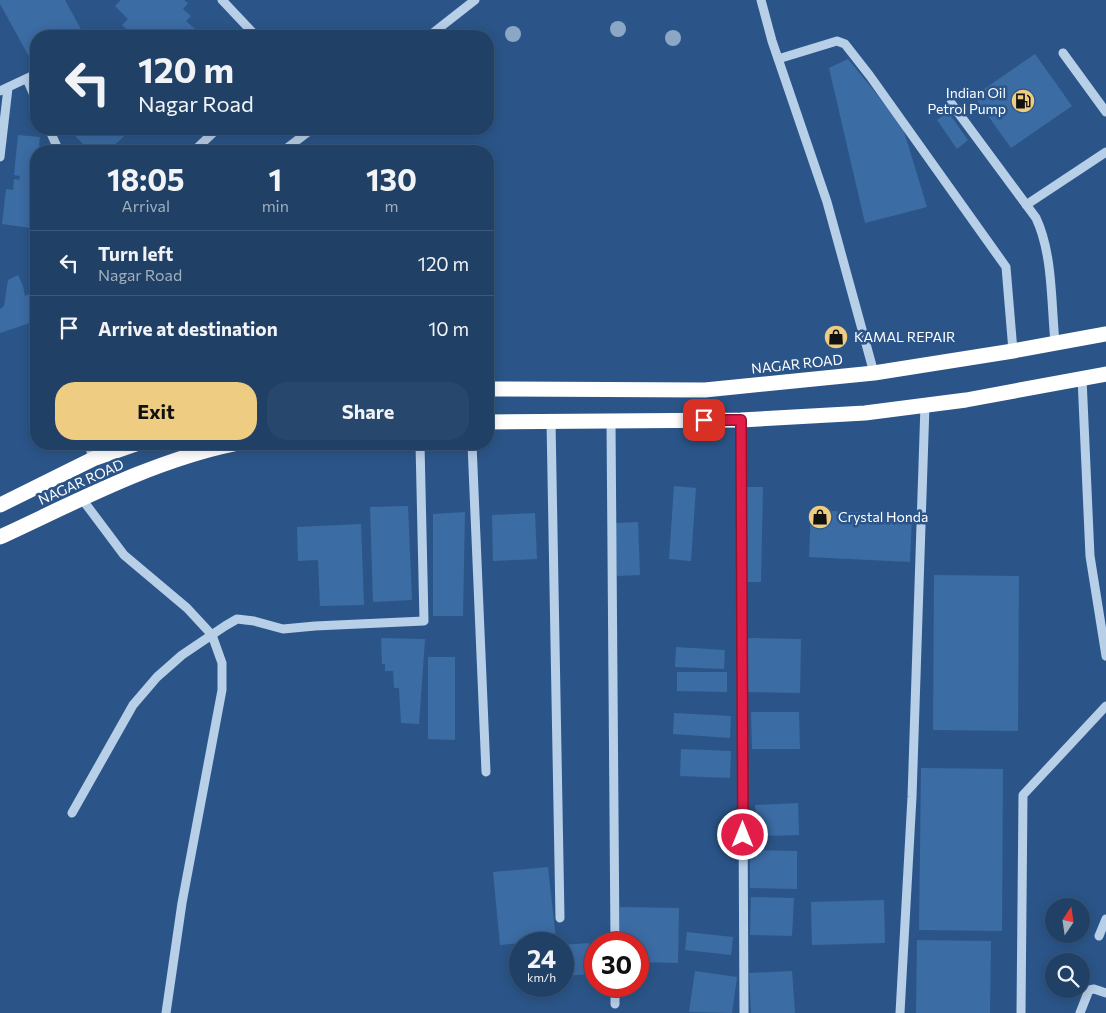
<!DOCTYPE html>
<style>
body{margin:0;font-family:Commissioner,sans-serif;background:#28476c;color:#f1f3f6;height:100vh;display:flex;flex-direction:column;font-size:19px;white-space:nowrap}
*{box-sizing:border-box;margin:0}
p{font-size:16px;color:#a2afbf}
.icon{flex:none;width:28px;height:28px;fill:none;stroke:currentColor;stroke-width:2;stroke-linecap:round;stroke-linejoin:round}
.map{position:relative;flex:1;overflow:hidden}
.drawer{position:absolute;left:30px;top:145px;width:464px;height:305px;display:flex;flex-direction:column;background:#204066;border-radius:20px;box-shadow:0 2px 12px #0003,0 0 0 1px #3d597a}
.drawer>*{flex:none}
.guide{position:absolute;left:30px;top:30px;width:464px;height:105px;border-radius:20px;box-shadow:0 2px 12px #0003,0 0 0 1px #3d597a;background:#204066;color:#f1f3f6;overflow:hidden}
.needle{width:32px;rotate:13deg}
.fabs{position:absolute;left:1045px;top:898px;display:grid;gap:10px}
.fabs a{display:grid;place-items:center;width:45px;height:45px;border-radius:50%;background:#204066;box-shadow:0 2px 12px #0003,0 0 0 1px #3d597a;font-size:25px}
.speed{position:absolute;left:509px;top:932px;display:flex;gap:10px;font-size:25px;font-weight:700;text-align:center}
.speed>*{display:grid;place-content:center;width:65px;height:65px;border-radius:50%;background:#204066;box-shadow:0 2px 12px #0003,0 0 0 1px #3d597a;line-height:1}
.speed small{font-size:12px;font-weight:400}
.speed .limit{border:8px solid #d22;background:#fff;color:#111}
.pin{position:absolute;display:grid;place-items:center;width:42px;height:42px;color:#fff;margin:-21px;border-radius:10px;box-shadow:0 2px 8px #0006}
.me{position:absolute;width:55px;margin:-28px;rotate:0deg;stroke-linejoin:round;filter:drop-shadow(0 0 4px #0008)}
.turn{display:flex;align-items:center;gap:18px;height:105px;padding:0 25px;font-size:22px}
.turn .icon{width:65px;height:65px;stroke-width:2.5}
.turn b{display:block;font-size:35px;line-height:42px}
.eta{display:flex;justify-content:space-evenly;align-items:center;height:85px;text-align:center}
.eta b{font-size:30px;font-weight:700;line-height:35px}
.primary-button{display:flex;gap:10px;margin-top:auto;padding:10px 25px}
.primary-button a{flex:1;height:58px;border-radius:20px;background:#eecc81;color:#111;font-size:20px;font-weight:700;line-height:58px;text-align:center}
.primary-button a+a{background:#28476c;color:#f1f3f6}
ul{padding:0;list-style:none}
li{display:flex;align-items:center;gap:15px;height:65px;padding:0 25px;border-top:1px solid #3d597a}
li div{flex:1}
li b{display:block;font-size:19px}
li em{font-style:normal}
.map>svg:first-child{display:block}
</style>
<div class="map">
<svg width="1106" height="1013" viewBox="0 0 1106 1013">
<rect width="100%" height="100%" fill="#2b5588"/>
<path fill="#3c6ca4" d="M0,0h65l18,33 -5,3h-42v23l-4,3 -32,-58z
M121,0h63l4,3 -5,6 8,7 -5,5 17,15h-69l-12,-11 6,-6 -13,-13z
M1035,54l37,52 -61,42 -37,-52z
M848,59l54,66 25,82 -62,16 -36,-155z
M948,112l20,28 -11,9 -20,-29z
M68,129h64l-24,22h-25l4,-3z
M18,135l22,2 -1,8 3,6h-6v56h-4l-2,21 -28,-4 4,-35 7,1 1,-11 5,1 1,-4 -6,-1z
M18,275l5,11 2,10 10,-5 1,3v27l-36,12v-24l4,-3 4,-26z
M674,486l22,2 -5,73 -22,-2z
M745,487h18l-2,95h-17z
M408,506l4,94 -39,2 -3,-95z
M811,510l101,5 -2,47 -101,-5z
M465,512l-2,104h-30v-102z
M535,513l2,46 -44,2 -1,-46z
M638,522l2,53 -23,1 -2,-53z
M361,524l3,81 -44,1 -2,-46 -20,1 -1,-34z
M934,575l85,1 -1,155 -85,-1z
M381,638l44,1 -6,85 -18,-1 -2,-35h-5l-1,-17h-8v-7h-3z
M745,638l56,1 -1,54 -56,-1z
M676,647l49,3 -1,19 -49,-2z
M428,657h27v83l-27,-1z
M677,672h50v20l-50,-1z
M751,712h48l1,37h-48z
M674,713l57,3 -1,22 -57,-4z
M681,749l50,2 -1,27 -50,-2z
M921,768l82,1 -1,162 -83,-1z
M798,803l1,32 -42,1 -2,-31z
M750,850l47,1v38l-47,-1z
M548,867l8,73 -56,5 -7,-73z
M751,897l43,1 -2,38 -42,-1z
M884,900l1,43 -73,2 -1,-43z
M620,907l59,1 -1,55 -40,-1v-18h-18z
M687,932l46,5 -2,18 -46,-5z
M917,940l74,1 -1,72h-74z
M589,943l2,31 -29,2v-31z
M695,971l42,6 -5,36 -43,-1z
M792,971l3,42h-44l-2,-40z"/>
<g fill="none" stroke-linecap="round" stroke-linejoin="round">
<path stroke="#b8cfe8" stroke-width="9" d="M222,0l34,36
M761,0l11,41 55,161 47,171
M429,36l46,-36
M1063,53l43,59
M778,59l59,-18 8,3 25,32 136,191 7,84
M27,79l9,21
M0,91l36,-17
M951,103l85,115c17,36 15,85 19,124
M49,129l10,22
M194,151l23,-22
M283,151l29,-22
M0,157l8,-69
M1026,205l80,-53
M1082,378l8,178 16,100
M741,420l3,593
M551,421l9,497
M611,421l4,523
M89,444l4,15
M472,444l14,328
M82,499l42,56 63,53 25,27 10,28v27l-40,213 -16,110
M72,813l61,-108 24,-28 25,-22 43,-29 12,-7 17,2 29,8 32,-3 109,-5 -4,-177
M1099,936l7,-17
M615,986v18
M900,1013l12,-216 13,-392
M1021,1013l2,-218 83,-89
M1080,1013l9,-23 5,-1 12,4"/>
<path stroke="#fff" stroke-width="15" d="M488,389l217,1 169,-17 139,-22 93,-17
M488,422l253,-2 124,-7 101,-13 140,-26
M0,505l93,-46 43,-15
M0,537c76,-35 152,-76 234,-93"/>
</g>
<g fill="#8ca6c5">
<circle cx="618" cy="29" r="8"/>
<circle cx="513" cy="34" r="8"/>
<circle cx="673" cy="38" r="8"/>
</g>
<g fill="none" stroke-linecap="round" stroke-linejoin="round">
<g stroke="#92132f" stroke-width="12">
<path id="route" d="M704,420h37l2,415"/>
</g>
<use href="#route" stroke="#e11d48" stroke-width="9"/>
</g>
<defs>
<g id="fuel-disc" transform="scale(1.25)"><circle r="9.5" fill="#eecc81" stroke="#2b5588"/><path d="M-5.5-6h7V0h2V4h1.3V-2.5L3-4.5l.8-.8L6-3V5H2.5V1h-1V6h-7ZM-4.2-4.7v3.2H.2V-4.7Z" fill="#111"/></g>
<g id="shop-disc" transform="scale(1.25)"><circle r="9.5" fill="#eecc81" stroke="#2b5588"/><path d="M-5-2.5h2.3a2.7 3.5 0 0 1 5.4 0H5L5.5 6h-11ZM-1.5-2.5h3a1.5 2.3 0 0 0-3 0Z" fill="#111"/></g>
</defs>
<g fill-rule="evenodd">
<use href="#fuel-disc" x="1023" y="101"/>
<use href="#shop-disc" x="836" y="337"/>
<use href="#shop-disc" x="820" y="517"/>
</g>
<g text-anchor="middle" stroke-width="5" stroke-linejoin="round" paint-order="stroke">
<g font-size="14" fill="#fff" stroke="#2b5588" text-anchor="start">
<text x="1006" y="98" text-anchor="end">Indian Oil<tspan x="1006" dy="16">Petrol Pump</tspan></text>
<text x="854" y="342">KAMAL REPAIR</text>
<text x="838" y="522">Crystal Honda</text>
</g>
<g font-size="14" fill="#fff" stroke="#2b5588">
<text transform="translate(797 364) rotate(-6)" y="5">NAGAR ROAD</text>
<text transform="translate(81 482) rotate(-24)" y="5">NAGAR ROAD</text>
</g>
</g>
</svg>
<div class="fabs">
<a><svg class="needle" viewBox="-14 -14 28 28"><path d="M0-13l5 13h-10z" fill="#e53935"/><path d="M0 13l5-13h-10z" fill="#a2afbf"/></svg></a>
<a><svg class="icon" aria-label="search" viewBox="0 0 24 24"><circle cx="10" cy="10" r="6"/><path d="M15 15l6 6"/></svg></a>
</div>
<div class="speed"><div>24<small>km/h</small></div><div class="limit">30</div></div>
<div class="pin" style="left:704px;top:420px;background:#d93025"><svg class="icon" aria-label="arrive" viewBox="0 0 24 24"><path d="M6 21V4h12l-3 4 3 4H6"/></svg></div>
<svg class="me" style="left:743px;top:835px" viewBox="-20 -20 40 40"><circle r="17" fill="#e11d48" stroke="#fff" stroke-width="3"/><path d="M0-11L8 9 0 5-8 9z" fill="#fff"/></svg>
<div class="guide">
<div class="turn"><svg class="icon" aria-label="left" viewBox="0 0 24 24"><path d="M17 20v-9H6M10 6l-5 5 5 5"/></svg><div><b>120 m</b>Nagar Road</div></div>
</div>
<section class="drawer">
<div class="eta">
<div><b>18:05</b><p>Arrival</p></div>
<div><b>1</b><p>min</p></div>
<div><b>130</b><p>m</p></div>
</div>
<ul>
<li><svg class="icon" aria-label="left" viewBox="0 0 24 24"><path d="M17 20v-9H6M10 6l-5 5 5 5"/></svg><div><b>Turn left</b><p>Nagar Road</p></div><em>120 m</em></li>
<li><svg class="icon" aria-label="arrive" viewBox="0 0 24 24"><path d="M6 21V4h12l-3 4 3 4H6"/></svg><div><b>Arrive at destination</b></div><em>10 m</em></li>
</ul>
<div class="primary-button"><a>Exit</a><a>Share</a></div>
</section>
</div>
